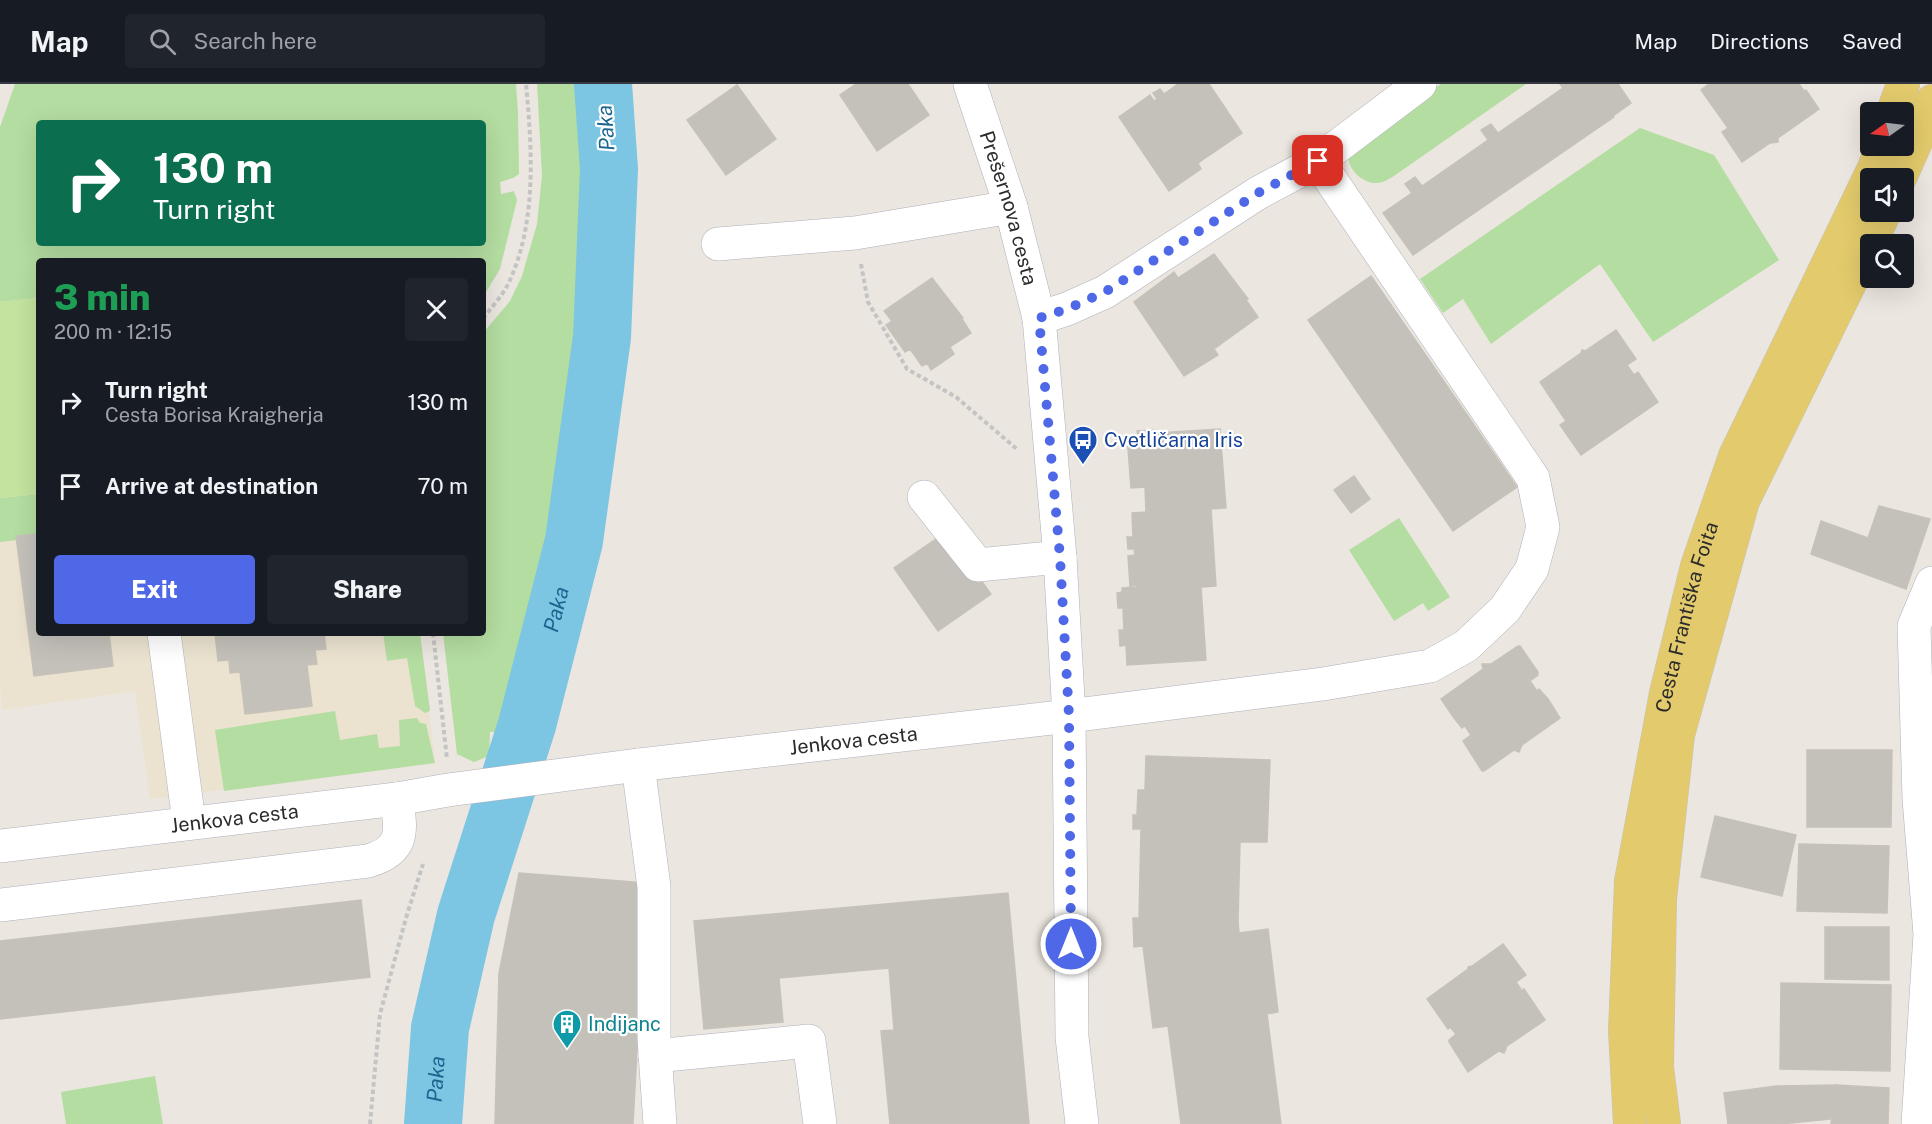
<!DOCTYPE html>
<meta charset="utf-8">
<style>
body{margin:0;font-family:"Public Sans",sans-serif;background:#20242c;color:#f1f3f6;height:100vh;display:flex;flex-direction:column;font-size:22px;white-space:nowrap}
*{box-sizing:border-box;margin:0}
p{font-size:20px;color:#9ea1a6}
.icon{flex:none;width:33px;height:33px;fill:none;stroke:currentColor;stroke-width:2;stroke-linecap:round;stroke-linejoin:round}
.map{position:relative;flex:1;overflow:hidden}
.panel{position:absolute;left:36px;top:174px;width:450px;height:378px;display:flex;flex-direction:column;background:#171b24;border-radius:6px;box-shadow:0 6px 24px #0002}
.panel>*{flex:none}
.hud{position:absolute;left:36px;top:36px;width:450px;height:126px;border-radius:6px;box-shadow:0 6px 24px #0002;background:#0b6e4f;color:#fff;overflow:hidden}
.needle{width:39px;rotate:256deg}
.controls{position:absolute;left:1860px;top:18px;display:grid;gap:12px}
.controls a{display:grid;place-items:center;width:54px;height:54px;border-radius:6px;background:#171b24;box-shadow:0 6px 24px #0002;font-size:30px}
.pin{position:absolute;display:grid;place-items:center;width:51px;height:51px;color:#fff;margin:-26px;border-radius:12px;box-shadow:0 3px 9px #0006}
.me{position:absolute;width:66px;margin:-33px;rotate:0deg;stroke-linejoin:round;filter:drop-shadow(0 0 4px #0008)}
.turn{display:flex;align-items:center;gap:21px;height:126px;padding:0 18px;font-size:27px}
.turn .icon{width:78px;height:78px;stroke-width:2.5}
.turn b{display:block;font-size:42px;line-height:51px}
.round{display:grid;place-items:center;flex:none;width:63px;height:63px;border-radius:6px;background:#20242c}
.summary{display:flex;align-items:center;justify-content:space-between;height:102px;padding:0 18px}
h1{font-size:36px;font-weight:800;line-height:45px;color:#1e9e55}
.cta{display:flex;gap:12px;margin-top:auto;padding:12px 18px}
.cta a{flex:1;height:69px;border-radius:6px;background:#4f68e8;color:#fff;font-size:24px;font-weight:800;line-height:69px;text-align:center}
.cta a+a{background:#20242c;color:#f1f3f6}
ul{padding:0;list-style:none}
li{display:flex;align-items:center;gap:18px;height:84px;padding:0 18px}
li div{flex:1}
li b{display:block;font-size:22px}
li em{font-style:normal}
header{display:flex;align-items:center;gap:36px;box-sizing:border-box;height:84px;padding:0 30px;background:#171b24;border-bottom:2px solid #363941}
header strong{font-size:28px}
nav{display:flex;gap:33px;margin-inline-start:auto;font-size:21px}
.search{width:420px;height:54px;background:#20242c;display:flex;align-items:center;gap:15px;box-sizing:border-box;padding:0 21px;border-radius:6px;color:#9ea1a6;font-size:22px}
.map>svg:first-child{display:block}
</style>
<header>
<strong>Map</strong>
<div class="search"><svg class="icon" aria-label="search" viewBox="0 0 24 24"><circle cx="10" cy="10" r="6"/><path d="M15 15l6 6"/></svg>Search here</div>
<nav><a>Map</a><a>Directions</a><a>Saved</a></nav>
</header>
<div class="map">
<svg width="1932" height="1040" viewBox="0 0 1932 1040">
<rect width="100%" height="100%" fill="#ebe6df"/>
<path fill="#ebe3d0" d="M39,214v335h381l15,130 -285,36 -15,-108 -133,19 -2,-27v-381z"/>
<path fill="#b4dda1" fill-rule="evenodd" d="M15,0h501l2,29 1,61 -6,4 -13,4 1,12 13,-3 3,9 -17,69 -17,28v-36h-444v37l-39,4v-175zM39,39h444v120h-444z
M537,0h53l3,12 -2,101 -10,176 -18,147 -25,115 -30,97h-18l-1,24 -15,6 -17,-8 -14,-121h40v-300l27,-32 12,-25 15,-52 5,-49z
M1441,0h85l-135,94c-4,2 -9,5 -14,5 -12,1 -27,-11 -28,-23 -1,-7 4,-13 8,-18z
M1640,44l74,27 65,105 -126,82 -53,-78 -109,80 -28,-45 -20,14 -23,-34z
M39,410v40l-22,2v4l-17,2v-44z
M1399,434l51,79 -22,14 -5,-8 -29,18 -45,-71z
M383,549h37l10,78 -5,2 -10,-7 -8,-48 -20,3z
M335,627l5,29 37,-6 2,14 21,-2 -1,-26 18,-2 3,5 6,1 9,39 -211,28 -9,-61z
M155,992l8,48h-97l-5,-32z"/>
<path fill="#c4e39e" d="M39,214v196l-39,4v-196z"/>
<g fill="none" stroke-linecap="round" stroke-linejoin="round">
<path stroke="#7cc5e3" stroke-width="58" id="s1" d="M433,1040l7,-96 26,-113 61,-190 47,-184 28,-204 7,-168 -6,-85"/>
</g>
<path fill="#c4c0ba" stroke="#c7c2b9" stroke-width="1.5" d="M856,0h52l21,31 -52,36 -37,-56z
M1178,0h31l33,49 -44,30 3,6 -32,22 -50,-74 31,-22 4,6 3,-2 -4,-6 7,-4 4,5z
M1560,0h58l13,19 -18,13 1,1 -201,138 -30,-42 29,-20 -7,-9 10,-7 7,9 66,-46 -7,-10 10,-6 7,9 65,-45z
M1709,0h90l5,7 2,-1 13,19 -41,29v4l-8,1 -28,19 -20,-30 6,-4 -27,-38z
M737,1l39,54 -50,36 -39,-55z
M1214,170l34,45 -2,1 12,17 -44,32 4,6 -34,21 -50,-74 40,-30 4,6z
M1371,192l146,211 -64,44 -145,-211z
M932,194l31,40 -1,1 9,14 -21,14 4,7 -23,16 -4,-7 -5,3 -12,-17 -5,3 -19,-27 6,-4 -8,-10z
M1616,246l20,29 -9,6 7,10 4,-3 20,30 -77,53 -21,-30 6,-4 -26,-39 41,-29 1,-3 3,1z
M1220,345l6,79 -80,5 -1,-26 -14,1 -4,-52 11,-1 -1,-4 18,-1 1,3z
M1354,392l16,23 -19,14 -17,-23z
M1879,422l51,13 -24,70 -95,-35 10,-33 47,17z
M1211,424l5,78 -15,1 5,73 -79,5 -1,-20 -6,1 -1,-16h5l-1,-22h-5l-1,-15 5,-1v-4l15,-1 -1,-2 -6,1 -2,-30 7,-1 -1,-6h-6l-1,-12h6l-1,-24z
M946,448l45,62 -53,37 -44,-63z
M39,450v99h70l4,33 -79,10 -18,-140z
M215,549h109l2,16 -11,1 2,14 -10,1 5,41 -67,8 -5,-42 -10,1 -1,-13 -11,1z
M1518,562h2l18,26v3l-8,6 7,10 2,-2 9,10 12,19 -38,27 -3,7 -5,-2 -30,21h-2l-19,-30 8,-6 -6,-9 -3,2 -8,-10 -13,-19 42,-30 -1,-5h9z
M1807,666h85l-1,77h-84z
M1146,672l124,4 -3,82h-27l-2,79 1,12 29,-4 10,83 -11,2 14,110h-100l-13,-98 -15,2 -10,-82 -9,1 -1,-29h6l2,-89h-8v-14h4l1,-25h7z
M1715,732l81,19 -14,61 -81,-19z
M1799,760l90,2 -2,67 -90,-2z
M519,789l127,10 -13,241h-138l4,-151z
M1008,809l21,231h-139l-9,-93 13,-1 -5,-62 -110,10 4,44 -79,7 -10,-108z
M361,816l9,77 -237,27 -9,-77z
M124,843l9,77 -133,15v-78z
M1825,843h64v53l-64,-1z
M1503,860l23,31 -10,7 6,9 2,-2 21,31 -38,26 -3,7 -5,-2 -31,21 -19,-30v-2l7,-6 -6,-7 -2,2 -21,-30 41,-30v-2l4,-1z
M1781,899l110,2 -1,86 -110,-2z
M1836,1001l53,3 -1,36h-57z
M1836,1001l-6,34 -49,5 -5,-38z
M1776,1002l5,38h-53l-4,-31z"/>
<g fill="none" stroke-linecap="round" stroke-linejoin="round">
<g stroke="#afb0ba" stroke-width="34">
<g id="minor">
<path id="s2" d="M970,0l41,123 28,111 21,239 9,159 3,321 10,87"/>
<path d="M718,160l137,-11 156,-26"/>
<path d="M1039,234l28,-9 38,-17 153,-99 60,-32 102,-77"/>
<path d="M924,413l54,68 82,-8"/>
<path d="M164,549l25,189"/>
<path d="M638,681l16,122v152l6,85"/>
<path id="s3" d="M0,762l397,-47 51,-9 190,-25 431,-49 254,-32 107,-18 36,-20 39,-37 27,-40 11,-42 -10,-49 -215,-317"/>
<path d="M0,821l368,-44c37,-11 33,-29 29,-62"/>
<path d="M655,972l154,-15 11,83"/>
<path d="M1918,1040l12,-190 -11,-135 -5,-173 18,-43"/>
</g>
</g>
<g stroke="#c4c4c4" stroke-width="34">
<g id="major">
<path d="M1893,28l10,-28"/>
<path d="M1900,94l27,-61 5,-16"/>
<path id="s4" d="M1630,1040l-5,-93 6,-150 35,-188 31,-127 38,-110 139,-288 8,-22"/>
<path d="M1664,1040l-7,-57 3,-168 18,-164 65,-234 142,-289"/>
</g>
</g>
<path stroke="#c4c4c4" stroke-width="4" stroke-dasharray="4.5 3" stroke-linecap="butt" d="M861,180l7,38 39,67 49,28 62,53
M483,234c9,-11 21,-24 27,-38 27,-60 22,-132 16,-196
M433,549l14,126
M370,1040l10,-110 26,-96 17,-54"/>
<use href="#minor" stroke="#fff" stroke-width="33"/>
<use href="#major" stroke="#e3ca6c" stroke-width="33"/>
</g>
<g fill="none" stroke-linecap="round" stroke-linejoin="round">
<path stroke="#4f68e8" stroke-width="10" stroke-dasharray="0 18" d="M1071,860l-2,-228 -9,-159 -21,-239 28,-9 38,-17 153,-99 60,-32"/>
</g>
<defs>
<g id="bus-pin" transform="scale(1.5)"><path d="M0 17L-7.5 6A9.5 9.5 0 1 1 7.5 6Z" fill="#1a4fb4" stroke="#fff"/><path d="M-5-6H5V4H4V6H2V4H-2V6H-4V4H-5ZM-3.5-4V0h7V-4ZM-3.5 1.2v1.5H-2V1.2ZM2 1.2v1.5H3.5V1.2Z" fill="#fff"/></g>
<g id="building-pin" transform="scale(1.5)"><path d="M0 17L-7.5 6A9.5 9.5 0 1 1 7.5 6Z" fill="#0f9aa8" stroke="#fff"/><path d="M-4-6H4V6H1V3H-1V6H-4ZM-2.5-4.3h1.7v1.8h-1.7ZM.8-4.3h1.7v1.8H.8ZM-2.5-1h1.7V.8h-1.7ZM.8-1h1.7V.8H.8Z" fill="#fff"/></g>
</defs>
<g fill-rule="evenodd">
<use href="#bus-pin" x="1083" y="356"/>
<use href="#building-pin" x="567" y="940"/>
</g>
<g text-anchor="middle" stroke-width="4.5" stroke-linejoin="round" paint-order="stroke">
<g font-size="20" fill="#2b2b2b" stroke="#fff">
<text dy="7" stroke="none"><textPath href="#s2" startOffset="130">Prešernova cesta</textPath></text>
<text dy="7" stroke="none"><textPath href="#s4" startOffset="513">Cesta Františka Foita</textPath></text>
<text dy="7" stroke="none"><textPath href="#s3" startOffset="860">Jenkova cesta</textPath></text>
<text dy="7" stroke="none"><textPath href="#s3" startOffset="236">Jenkova cesta</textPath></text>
</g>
<g font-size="20" fill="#164399" stroke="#fff" text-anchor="start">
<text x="1104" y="363">Cvetličarna Iris</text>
</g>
<g font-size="20" fill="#0d838f" stroke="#fff" text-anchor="start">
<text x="588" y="947">Indijanc</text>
</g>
<g font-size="21" font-style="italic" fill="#1b658f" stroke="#fff">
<text transform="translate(606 44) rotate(-94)" y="7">Paka</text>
<text dy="7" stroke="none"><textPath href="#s1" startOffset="531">Paka</textPath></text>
<text dy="7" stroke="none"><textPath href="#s1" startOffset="45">Paka</textPath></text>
</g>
</g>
</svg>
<div class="controls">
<a><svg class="needle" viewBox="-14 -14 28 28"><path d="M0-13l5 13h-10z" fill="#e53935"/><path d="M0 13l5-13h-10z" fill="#9ea1a6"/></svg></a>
<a><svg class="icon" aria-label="sound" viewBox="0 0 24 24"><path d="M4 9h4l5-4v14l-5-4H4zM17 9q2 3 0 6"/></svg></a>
<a><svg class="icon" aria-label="search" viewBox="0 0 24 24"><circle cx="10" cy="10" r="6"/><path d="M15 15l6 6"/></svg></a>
</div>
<div class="pin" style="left:1318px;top:77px;background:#d93025"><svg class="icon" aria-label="arrive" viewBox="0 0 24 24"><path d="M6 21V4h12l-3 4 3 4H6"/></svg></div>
<svg class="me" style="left:1071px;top:860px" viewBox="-20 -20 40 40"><circle r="17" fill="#4f68e8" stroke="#fff" stroke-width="3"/><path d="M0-11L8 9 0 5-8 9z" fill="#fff"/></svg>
<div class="hud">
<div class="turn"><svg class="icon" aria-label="right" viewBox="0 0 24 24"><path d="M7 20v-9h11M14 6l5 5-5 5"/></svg><div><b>130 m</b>Turn right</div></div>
</div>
<section class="panel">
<div class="summary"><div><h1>3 min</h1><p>200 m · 12:15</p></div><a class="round"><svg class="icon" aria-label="close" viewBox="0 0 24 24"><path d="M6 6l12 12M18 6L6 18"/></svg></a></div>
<ul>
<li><svg class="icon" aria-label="right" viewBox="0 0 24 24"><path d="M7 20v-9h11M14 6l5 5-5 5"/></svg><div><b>Turn right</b><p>Cesta Borisa Kraigherja</p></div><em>130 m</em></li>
<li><svg class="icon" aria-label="arrive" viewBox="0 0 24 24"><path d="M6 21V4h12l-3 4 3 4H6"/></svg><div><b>Arrive at destination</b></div><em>70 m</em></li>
</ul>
<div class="cta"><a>Exit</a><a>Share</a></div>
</section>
</div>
